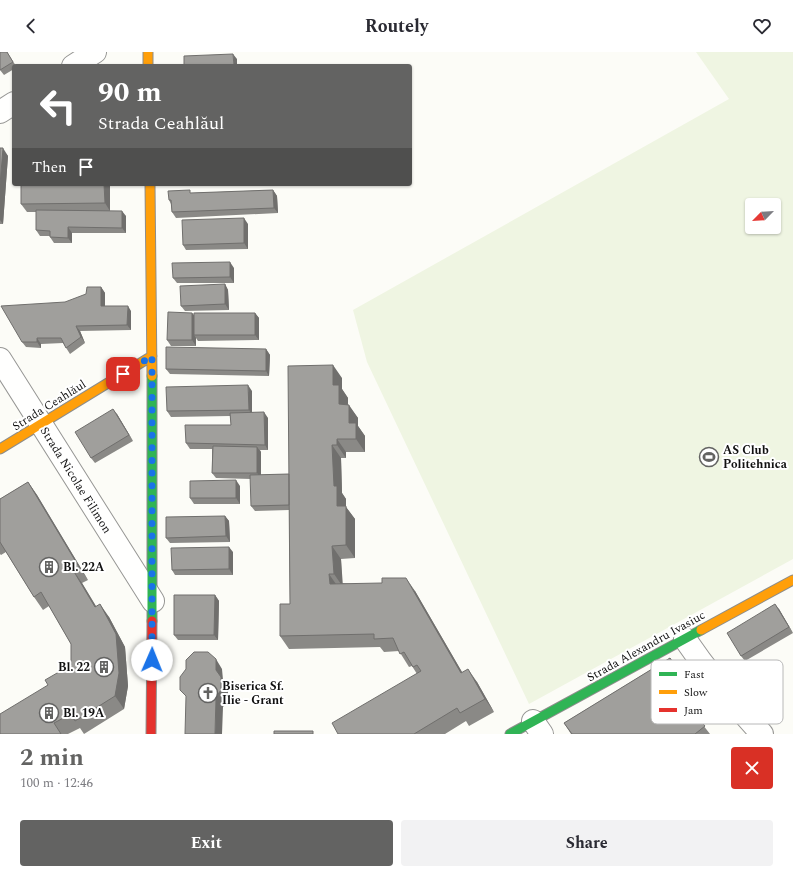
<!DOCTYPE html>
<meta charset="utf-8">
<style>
body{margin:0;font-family:Spectral,serif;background:#f2f2f3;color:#2b2b33;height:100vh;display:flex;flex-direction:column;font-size:15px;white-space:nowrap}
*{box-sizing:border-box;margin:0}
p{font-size:13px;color:#7c7c81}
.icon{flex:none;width:22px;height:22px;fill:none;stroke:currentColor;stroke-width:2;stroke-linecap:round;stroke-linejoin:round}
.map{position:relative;height:682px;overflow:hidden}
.side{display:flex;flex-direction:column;background:#fff;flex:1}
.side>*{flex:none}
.banner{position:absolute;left:12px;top:12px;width:400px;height:122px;border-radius:4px;box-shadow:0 1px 3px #0004;background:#636362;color:#fff;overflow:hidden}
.needle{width:26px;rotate:246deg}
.buttons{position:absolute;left:745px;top:146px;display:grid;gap:8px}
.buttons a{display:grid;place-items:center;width:36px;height:36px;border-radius:4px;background:#fff;box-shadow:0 1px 3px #0004;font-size:20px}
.pin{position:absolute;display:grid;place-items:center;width:34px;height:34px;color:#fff;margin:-17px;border-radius:8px;box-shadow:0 2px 6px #0006}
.me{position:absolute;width:44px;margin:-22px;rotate:1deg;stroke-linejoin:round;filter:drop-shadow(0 0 3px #0008)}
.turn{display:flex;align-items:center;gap:14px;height:84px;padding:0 20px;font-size:18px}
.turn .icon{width:52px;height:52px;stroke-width:2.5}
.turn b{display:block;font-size:28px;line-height:34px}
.then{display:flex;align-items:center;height:38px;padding:0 20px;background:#0003;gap:8px;font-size:15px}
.round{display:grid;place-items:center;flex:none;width:42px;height:42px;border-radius:4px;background:#f2f2f3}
.head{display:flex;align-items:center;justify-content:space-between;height:68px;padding:0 20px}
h1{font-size:24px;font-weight:700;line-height:30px;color:#636362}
.primary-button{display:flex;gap:8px;margin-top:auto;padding:8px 20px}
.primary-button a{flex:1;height:46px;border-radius:4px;background:#636362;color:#fff;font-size:16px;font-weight:700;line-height:46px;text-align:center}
.primary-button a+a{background:#f2f2f3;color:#2b2b33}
header{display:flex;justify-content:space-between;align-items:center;height:52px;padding:0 20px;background:#fff;font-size:18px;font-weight:700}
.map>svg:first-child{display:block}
</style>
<header><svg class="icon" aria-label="back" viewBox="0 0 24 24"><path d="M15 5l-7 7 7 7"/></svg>Routely<svg class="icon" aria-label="heart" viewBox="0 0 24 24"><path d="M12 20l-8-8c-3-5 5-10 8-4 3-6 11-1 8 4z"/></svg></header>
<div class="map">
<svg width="793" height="682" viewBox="0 0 793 682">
<rect width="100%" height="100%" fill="#fcfcf7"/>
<path fill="#eff5e2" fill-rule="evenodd" d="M696,0h97v507l-264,145 -162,-342 -14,-52 376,-211zM752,153h22v22h-22z"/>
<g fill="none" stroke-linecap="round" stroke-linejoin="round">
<g stroke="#979795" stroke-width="24">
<path id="street" d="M73,14l22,-14
M0,60l14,-9
M0,307l153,242
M685,587c23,34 49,65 77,95
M533,669l9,13"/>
</g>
<g stroke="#8d8d8b" stroke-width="11">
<path id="fast" d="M152,324v245
M510,682l191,-104"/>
</g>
<g stroke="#8d8d8b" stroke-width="11">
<path id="slow" d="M148,0v14
M150,132l2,192
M0,397l152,-93
M701,578l92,-50"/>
</g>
<g stroke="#8d8d8b" stroke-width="11">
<path id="jam" d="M151,682l1,-113"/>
</g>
<use href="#street" stroke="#fffffe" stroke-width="22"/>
<use href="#fast" stroke="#30b455" stroke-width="9"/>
<use href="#slow" stroke="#ff9f0a" stroke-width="9"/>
<use href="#jam" stroke="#e5322d" stroke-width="9"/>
</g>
<path fill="#8a8986" d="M7,0l9,14h-2v3l-10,6 -4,-5z
M0,96l8,8 -5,68h-3z
M110,132v27l16,5v17h-54v10h-18l-4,-6v-1h-10l-4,-6v-18h-9l-6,-8z
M273,138l4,6 1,17 -102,5 -4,-6 -1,-8 -2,-4 23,-7z
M248,172v25l-62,1 -3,-5z
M234,216v15h-57l-4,-5z
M225,232l3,6 1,20 -44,1 -4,-5z
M101,235l4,6v13l26,5v19l-51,1 5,12 -15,11 -7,-11 -22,1v4l-15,-1 -4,-5z
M192,261l2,2 61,-2 4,5v22l-61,1 -2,-3v8h-25l-4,-6z
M266,297l4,6 -1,21 -99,-2 -4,-5z
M342,326v11l6,9v7l10,13v8l7,10v16h-19v6h-5l1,35 4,6v8l9,12v39l-14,1 1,24 73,8 47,81 15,10 17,30 -25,14 -3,-5 -21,13h-107l79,-60 -5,-8 -3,1 -10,-16 -15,1 -4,-5 -91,2 -9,-13 10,-32 -1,-94 -34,1 -4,-5v-27l-35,-1 -4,-5v-24h-22l-4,-6 45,-18 -1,-9 -59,1 -4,-6 85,-20v21l16,6v32h-8l1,2v23l28,-1z
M117,362l16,27 -38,22 -4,-5z
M28,430l9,13 51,85 -6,3 14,23 13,11 16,30 3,39 -4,23 -40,25 -4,-6 -12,6h-68l48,-49 23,-20v-21l-22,-38 -6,4 -9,-13 -28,-45 -5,3 -1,-1v-55z
M240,434v18h-46l-4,-6z
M225,464l4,5 1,21 -60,1 -4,-5z
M233,500v23h-58l-3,-5z
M215,543l4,6 -1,39h-40l-4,-5z
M779,557l14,24 -48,28 -4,-5z
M670,606l35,51 -9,7 14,18h-139l-7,-11z"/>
<path fill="#706f6d" d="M233,2l4,5v7h-3z
M3,96l5,8 -5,68 -3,-4v-35z
M104,132h6v27l-5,-8z
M273,138l4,6 1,17 -4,-5z
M122,159l4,5v17l-4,-5z
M244,166l4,6v25l-4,-6z
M68,175l4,6v10l-4,-5z
M230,210l4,6v15l-4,-6z
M225,232l3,6 1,20 -4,-6z
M101,235l4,6v18l-4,-5z
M128,254l3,5v19l-4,-5z
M192,261l4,5 -2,17 2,3v8l-4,-6z
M255,261l4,5v22l-4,-5z
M76,274l4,5 5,12 -4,-6z
M37,286l4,6v4l-4,-6z
M266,297l4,6 -1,21 -3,-5z
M333,313l9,13v11l6,9v19l-9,-13 -6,-19z
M248,333l4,6v24l-3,-5z
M349,353l9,13v8l7,10v16l-9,-13 -7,-16z
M113,357l4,5 16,27 -4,-6z
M264,360l4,6v32l-3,-5z
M337,387l9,13v6l-9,-13z
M332,393l9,13 1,35 4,6v8l9,12v39l-9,-13 -9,-39 -3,-20z
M257,395l4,5v27l-4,-6z
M236,428l4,6v18l-4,-6z
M28,430l9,13 51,85 -9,-13z
M225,464l4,5 1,21 -4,-6z
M332,494l9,13 2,28 -9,-13z
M229,495l4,5v23l-4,-6z
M73,518l9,13 22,37 -9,-13z
M329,522l9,13 -8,-3z
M406,526l9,13 55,95 -9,-13z
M215,543l4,6 -1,39 -4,-5z
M100,552l9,13 16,30 3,39 -4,23 -9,-13z
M775,552l4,5 14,24 -4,-6z
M216,607l6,10 1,11 5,7v13l-5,7 -1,27h-7l1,-64z
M468,617l9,13 17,30 -9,-13z"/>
<path fill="#a09f9c" stroke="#706f6d" d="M0,0h7l6,10 -13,8z
M233,2l1,12h-50v-10z
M0,96h3l-3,37z
M13,98h1v20h-1z
M21,132h83l1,19 -84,1z
M190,138v3l83,-3 1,18 -102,4 -1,-12h-2l-1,-9z
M36,158l86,1v17l-54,-1v11l-18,-1v-6l-14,-1z
M244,166v25l-61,2 -1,-25z
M230,210v15l-57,1 -1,-15z
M225,232v20l-44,2 -1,-20z
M87,235h14v19h27l-1,19 -51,1 5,11 -15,11 -5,-10h-24v4h-15l-21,-36 64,-4 21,-8z
M168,260l24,1v27h-25z
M194,261h61v22h-61z
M166,295l100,2v22l-100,-2z
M333,313v20h6v19l10,1v18h7v16h-19v6h-5l2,41h3v20h9v39l-14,1 2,28h-5l1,10 52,-1v-5h24l55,95 7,-4 17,30 -25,14 -3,-5 -43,26h-76l-6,-11 89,-52 -4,-6 -4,2 -9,-15 -4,2 -7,-16 -19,1v-5l-94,2v-32h10l-2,-238z
M248,333l1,25 -82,1 -1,-24z
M113,357l16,26 -38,23 -16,-26z
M264,360l1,33 -79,-2 -1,-18h46l-1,-12z
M213,394l44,1v26h-45z
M289,422v31l-38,1 -1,-31z
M236,428v18h-46v-17z
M28,430l51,85 -6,3 22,37 5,-3 16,30 3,39 -4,23 -40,25 -4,-7 -17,9 7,11h-61v-20l48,-29 -3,-5 26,-15v-21l-30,-52 -7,5 -34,-55v-43z
M225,464l1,20 -60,2v-21z
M229,495v22l-57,1 -1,-22z
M174,543h41l-1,40h-40z
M775,552l14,23 -48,29 -14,-23z
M194,600h14l8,7v11l5,7v13l-5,7 -1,37h-30l1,-38 -6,-6v-13l6,-8v-9z
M670,606l28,41 -10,7 17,20 -10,8h-123l-8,-11z
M274,679h39v3h-39z"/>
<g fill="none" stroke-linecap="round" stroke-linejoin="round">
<path stroke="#1a73e8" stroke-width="7" stroke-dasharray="0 12.6" d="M123,322l29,-18v304"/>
</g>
<defs>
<g id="stadium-ring" transform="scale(1)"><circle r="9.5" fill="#fff" stroke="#636362" stroke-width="1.5"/><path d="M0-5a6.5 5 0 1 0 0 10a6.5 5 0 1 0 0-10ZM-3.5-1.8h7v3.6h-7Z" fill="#636362"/></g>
<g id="building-ring" transform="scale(1)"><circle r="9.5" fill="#fff" stroke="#636362" stroke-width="1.5"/><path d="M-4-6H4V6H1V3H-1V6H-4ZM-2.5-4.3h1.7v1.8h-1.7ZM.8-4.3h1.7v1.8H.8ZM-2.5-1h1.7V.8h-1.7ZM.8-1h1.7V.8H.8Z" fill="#636362"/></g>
<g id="church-ring" transform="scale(1)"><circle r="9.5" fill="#fff" stroke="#636362" stroke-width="1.5"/><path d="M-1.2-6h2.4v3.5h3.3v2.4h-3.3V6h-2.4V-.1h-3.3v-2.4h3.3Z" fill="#636362"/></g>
</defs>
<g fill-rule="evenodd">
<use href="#stadium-ring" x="709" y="405"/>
<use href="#building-ring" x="49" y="515"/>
<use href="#building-ring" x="104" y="615"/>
<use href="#church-ring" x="208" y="641"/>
<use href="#building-ring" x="49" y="661"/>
</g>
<g text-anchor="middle" stroke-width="4" stroke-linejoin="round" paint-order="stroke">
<g font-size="12" fill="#111" stroke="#fff">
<text transform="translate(49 353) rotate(-32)" y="4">Strada Ceahlăul</text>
<text transform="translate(76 428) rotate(58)" y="4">Strada Nicolae Filimon</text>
<text transform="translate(646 594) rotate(-29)" y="4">Strada Alexandru Ivasiuc</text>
</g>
<g font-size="12" font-weight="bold" fill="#111" stroke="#fff" text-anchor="start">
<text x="723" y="402">AS Club<tspan x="723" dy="14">Politehnica</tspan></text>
<text x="63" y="519">Bl. 22A</text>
<text x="90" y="619" text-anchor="end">Bl. 22</text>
<text x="222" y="638">Biserica Sf.<tspan x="222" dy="14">Ilie - Grant</tspan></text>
<text x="63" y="665">Bl. 19A</text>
</g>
</g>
<rect x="651" y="608" width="132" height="64" rx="6" fill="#fff" stroke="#b8b8b8" stroke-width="1"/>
<rect x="659" y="620" width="18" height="4" fill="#30b455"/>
<rect x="659" y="638" width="18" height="4" fill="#ff9f0a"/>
<rect x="659" y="656" width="18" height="4" fill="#e5322d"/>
<g font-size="11" fill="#111">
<text x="684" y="626">Fast</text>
<text x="684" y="644">Slow</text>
<text x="684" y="662">Jam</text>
</g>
</svg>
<div class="buttons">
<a><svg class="needle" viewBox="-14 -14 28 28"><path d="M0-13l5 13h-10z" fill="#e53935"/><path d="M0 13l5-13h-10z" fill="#7c7c81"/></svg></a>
</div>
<div class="pin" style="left:123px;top:322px;background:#d93025"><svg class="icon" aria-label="arrive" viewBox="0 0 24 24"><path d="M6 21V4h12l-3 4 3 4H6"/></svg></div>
<svg class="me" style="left:152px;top:608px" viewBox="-20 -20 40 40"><circle r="19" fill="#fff"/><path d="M0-13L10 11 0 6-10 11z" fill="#1a73e8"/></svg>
<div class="banner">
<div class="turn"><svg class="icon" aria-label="left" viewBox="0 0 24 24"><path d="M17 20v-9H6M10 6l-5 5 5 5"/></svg><div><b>90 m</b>Strada Ceahlăul</div></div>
<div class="then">Then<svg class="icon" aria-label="arrive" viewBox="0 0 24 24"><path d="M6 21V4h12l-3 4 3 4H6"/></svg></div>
</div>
</div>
<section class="side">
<div class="head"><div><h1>2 min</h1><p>100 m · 12:46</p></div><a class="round" style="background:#d93025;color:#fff"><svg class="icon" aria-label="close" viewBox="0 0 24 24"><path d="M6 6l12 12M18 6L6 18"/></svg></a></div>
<div class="primary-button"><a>Exit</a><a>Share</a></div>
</section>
